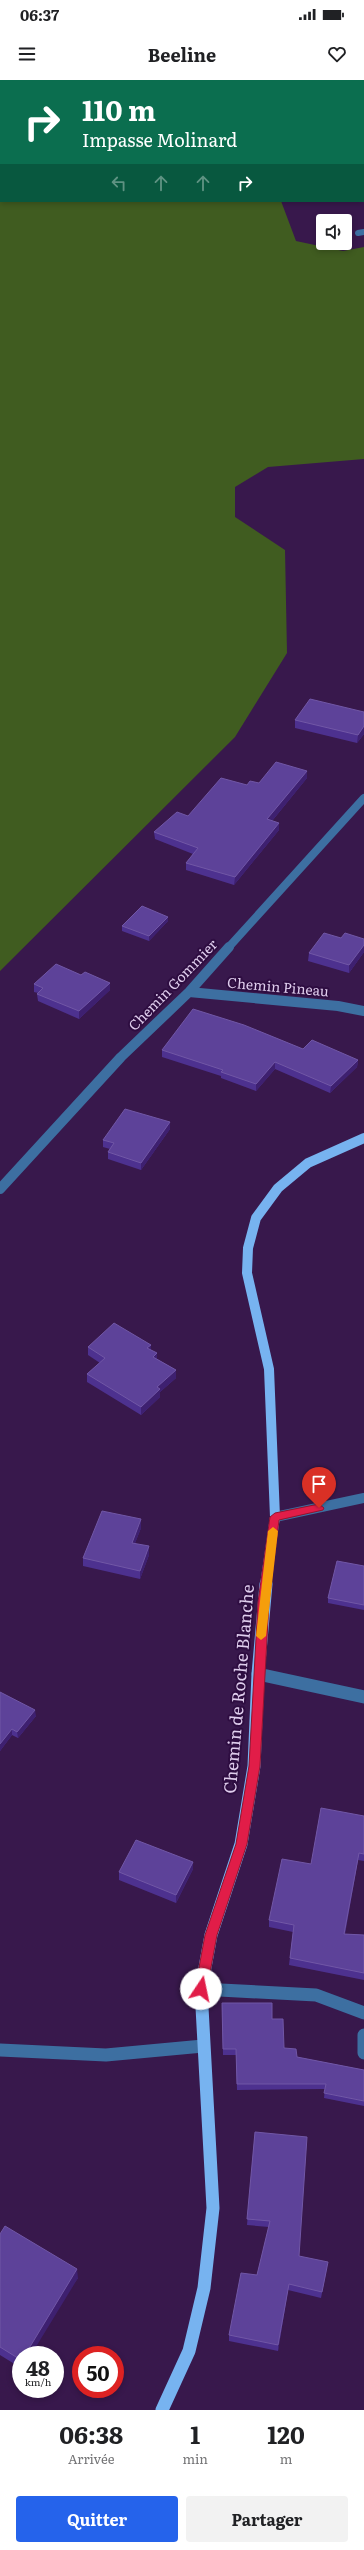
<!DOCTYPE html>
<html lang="fr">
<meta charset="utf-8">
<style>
body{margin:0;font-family:Literata,serif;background:#f2f2f2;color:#202124;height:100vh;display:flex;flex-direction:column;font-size:15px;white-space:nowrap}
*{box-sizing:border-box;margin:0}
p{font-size:13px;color:#757577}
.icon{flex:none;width:22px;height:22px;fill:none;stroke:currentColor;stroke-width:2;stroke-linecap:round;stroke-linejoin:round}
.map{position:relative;height:2330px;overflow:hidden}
.panel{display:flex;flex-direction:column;background:#fff;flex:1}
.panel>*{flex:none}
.banner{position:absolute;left:0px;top:0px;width:364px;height:122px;box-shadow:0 2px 6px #0003;background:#0b6e4f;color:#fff;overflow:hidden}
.buttons{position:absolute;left:316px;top:134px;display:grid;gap:8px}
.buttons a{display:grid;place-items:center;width:36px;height:36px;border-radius:4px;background:#fff;box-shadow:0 2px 6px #0003;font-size:20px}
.speed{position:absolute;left:12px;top:2266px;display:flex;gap:8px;font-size:20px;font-weight:700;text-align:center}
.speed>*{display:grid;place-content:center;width:52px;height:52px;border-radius:50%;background:#fff;box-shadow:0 2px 6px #0003;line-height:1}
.speed small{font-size:10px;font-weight:400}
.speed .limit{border:6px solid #d22;background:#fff;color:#111}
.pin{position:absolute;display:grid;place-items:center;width:34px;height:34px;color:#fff;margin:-41px -17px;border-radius:50% 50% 50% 0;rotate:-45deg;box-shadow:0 0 4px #0007}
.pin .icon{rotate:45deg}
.me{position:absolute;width:44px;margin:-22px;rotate:11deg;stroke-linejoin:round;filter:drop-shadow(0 0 3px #0008)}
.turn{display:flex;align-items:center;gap:14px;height:84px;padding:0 16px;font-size:18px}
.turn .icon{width:52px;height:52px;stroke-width:2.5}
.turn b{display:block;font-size:28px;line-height:34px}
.lanes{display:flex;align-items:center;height:38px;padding:0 16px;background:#0003;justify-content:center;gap:20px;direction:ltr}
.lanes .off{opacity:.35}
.eta{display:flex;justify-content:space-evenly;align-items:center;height:68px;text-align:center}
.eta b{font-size:24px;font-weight:700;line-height:28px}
.cta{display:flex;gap:8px;margin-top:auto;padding:8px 16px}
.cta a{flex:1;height:46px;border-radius:4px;background:#2563eb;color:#fff;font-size:16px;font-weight:700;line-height:46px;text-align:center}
.cta a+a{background:#f2f2f2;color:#202124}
.status{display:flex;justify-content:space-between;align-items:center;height:28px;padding:0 20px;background:#fff;direction:ltr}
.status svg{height:11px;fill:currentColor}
header{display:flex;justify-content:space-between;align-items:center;height:52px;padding:0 16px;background:#fff;font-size:18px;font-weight:700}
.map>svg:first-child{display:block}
</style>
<div class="status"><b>06:37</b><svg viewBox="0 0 49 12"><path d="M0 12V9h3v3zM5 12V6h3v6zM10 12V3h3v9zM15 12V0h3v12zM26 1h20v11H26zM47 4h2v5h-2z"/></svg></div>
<header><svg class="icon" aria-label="menu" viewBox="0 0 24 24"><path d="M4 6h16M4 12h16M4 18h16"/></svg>Beeline<svg class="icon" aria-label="heart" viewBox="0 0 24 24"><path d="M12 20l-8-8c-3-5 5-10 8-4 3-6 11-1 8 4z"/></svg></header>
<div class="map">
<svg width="364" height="2330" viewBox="0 0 364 2330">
<rect width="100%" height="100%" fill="#38184c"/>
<path fill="#405c20" d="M0,52l1,69h280l15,40 47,10 21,-4v212l-96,8 -33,20v30l50,33 2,103 -52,84 -235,234z"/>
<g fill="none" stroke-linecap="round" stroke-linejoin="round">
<path stroke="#3d6fa1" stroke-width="6" d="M358,153l6,-1"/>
<path stroke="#3d6fa1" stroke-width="8" d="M228,868l136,-150"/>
<path stroke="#3d6fa1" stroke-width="10" d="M189,912l149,14 26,5
M0,1109l121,-132 68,-65 40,-45
M275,1437l89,-19"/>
<path stroke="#3d6fa1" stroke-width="13" d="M258,1594l106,23
M201,1909l115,6 48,18
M364,1955v18
M0,1970l106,5 97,-9"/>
<path stroke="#77b3f0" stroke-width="10" d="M265,1505l10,-68 -6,-148 -22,-96 1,-25 8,-30 22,-30 30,-25 56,-25"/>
<path stroke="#77b3f0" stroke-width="13" d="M162,2330l27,-59 15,-63 9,-80 -12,-219 10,-54 30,-91 13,-78 4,-92 8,-90"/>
</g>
<path fill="#4d318f" d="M364,632v22l-7,9 -62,-15v-8z
M307,698l-35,43 7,9 -45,55 -48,-15v-7l7,-9 -38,-15 -1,-7 34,-16 59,-31z
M168,837v4l-19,20 -27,-10v-5z
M364,859v13l-15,21 -41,-12 1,-8z
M81,895l29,8v7l-31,29 -41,-18 -1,-7 1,-1 -4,-1v-8z
M303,969l55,11 -1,7 -27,26 -55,-24 -19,22 -35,-13v-2l-59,-19v-7z
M170,1042v7l-29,41 -33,-11v-7l2,-3 -7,-2v-7z
M151,1265v5l6,9 19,11v8l-16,14v5l-19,18 -54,-33v-8l13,-11 -12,-8v-8z
M141,1448l-6,15 14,12 -9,24 -57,-13v-8z
M364,1486v44l-36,-7v-5z
M0,1612l36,24 -18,22 -6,-3 -12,16z
M364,1736v45l-6,-1 -13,74 19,1v45l-75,-15 4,-33 -24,-5v-7l42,-56z
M193,1782v7l-17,34 -57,-23v-8z
M222,1923l50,16 12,29 13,9 67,13v36l-40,-8 1,-9 -88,1 -1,-35h-13z
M255,2052l44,124 28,12 -6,30 -33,-8 -10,61 -49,-10v-6l28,-60 12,-48 -22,-2z
M0,2154l78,44 -57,77v13l-21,-13z"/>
<path fill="#3e2070" d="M277,0h10l-2,1h-9z
M364,646v8l-7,9 1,-8z
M307,691v7l-40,49v-8z
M279,743v7l-45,55 1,-8z
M168,837v4l-19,20v-5z
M364,865v7l-15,21v-8z
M110,903v7l-31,29v-8z
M358,980l-1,7 -27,26 1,-7z
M275,982v7l-19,22v-7z
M170,1042v7l-29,41v-7z
M151,1265v8l-4,-5z
M157,1273v8l-4,-4z
M176,1290v8l-16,14v5l-19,18v-8l16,-20z
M141,1439v9l-9,23v-8z
M149,1466v9l-9,24v-8z
M35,1630l1,6 -18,22 -1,-6z
M12,1649v6l-12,16v-7z
M359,1773l-1,7 -15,81 1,-7z
M193,1782v7l-17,34v-8z
M77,2189l1,9 -47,77h-6z
M289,2204l-1,6 -10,61v-6z"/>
<path fill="#5d4299" stroke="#7157a6" d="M0,0h20l2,1h-21v23h-1z
M154,0h123l-1,1h-122z
M310,619l54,13v14l-6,9 -63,-15z
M276,682l31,9 -40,48 12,4 -44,54 -49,-14 12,-15 -44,-16 23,-20 11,4 33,-38 26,7 3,-4 9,2z
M142,826l26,11 -19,19 -27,-10z
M324,853l17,5 4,-5 19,6v6l-15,20 -40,-12z
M56,884l25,11 4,-3 25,11 -31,28 -42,-17 6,-6 -9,-4z
M193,929l51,16 59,24 9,-9 46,20 -27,26 -56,-24 -19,22 -35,-12 2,-2 -61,-20z
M125,1029l45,13 -29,41 -33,-11 6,-9 -11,-3z
M114,1243l37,22 -4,3 10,5 -4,4 23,13 -19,17 3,2 -19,18 -54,-33 18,-16 -17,-11z
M102,1431l39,8 -9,24 17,3 -9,25 -57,-13z
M337,1481l27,5v39l-36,-7z
M0,1612l35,18 -18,22 -5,-3 -12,15z
M321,1728l43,8v38l-5,-1 -15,81 20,1v38l-74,-15 4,-33 -25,-5 13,-61 29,5z
M136,1760l57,22 -17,33 -57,-23z
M222,1923h50v16h11l1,29 12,1 1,8 67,13v31l-40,-8 2,-9h-89l-1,-35h-13z
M255,2052l52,5 -8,119 29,6 -6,30 -33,-8 -11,61 -49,-10 12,-62 16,2 13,-54 -23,-2z
M5,2146l72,43 -52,86h-4v5l-21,-13v-113z"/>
<path fill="#e11d48" stroke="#92132f" d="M319,1424l5,4 -1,2 -44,10 -10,82 -9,164 -13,78 -30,91 -10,54 -6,6 -6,-6 10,-54 31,-91 13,-78 9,-164 12,-85 5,-4z"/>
<path fill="#f59e0b" d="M273,1447l5,4 -12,105 -5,4 -5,-4 12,-105z"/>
<g text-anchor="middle" stroke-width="4" stroke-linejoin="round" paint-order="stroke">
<g font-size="14" fill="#dfcded" stroke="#2e0d41">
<text transform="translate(173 905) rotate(-46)" y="5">Chemin Gommier</text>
<text transform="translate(278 907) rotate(5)" y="5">Chemin Pineau</text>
</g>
<g font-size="17" fill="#dfcded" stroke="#2e0d41">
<text transform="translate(239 1609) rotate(-85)" y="6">Chemin de Roche Blanche</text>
</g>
</g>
</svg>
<div class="buttons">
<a><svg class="icon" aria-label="sound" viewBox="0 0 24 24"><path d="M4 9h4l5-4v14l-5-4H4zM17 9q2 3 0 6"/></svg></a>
</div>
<div class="speed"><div>48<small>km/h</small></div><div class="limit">50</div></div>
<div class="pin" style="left:319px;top:1428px;background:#d93025"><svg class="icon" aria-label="arrive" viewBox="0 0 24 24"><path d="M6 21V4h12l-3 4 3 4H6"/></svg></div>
<svg class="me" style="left:201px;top:1909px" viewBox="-20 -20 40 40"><circle r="19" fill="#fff"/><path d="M0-13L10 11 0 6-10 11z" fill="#e11d48"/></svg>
<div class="banner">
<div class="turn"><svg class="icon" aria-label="right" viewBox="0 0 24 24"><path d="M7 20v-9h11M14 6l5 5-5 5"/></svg><div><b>110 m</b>Impasse Molinard</div></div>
<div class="lanes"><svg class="icon off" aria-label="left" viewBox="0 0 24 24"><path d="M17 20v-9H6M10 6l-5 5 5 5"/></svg><svg class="icon off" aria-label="ahead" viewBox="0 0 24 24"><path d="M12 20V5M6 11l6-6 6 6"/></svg><svg class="icon off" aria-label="ahead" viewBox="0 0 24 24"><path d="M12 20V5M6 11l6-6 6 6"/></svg><svg class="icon" aria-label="right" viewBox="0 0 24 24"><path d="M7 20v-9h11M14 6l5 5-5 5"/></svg></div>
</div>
</div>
<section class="panel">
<div class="eta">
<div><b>06:38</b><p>Arrivée</p></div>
<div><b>1</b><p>min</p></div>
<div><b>120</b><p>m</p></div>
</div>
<div class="cta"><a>Quitter</a><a>Partager</a></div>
</section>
